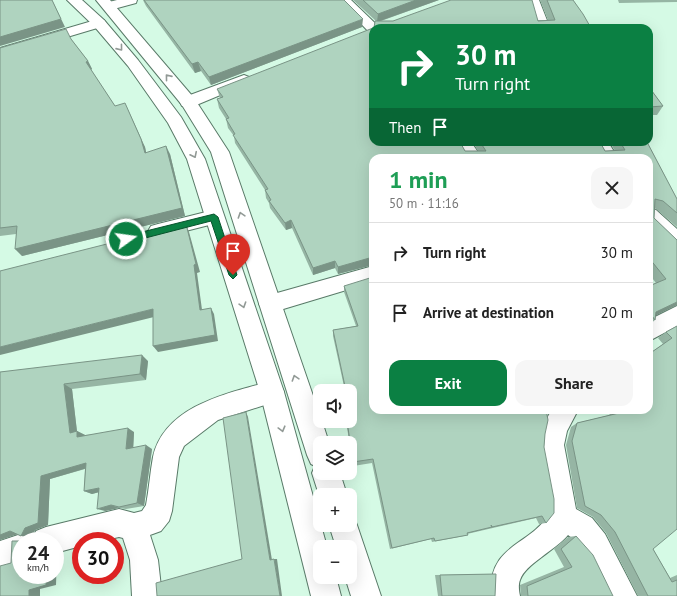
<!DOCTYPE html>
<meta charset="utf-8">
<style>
body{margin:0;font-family:"PT Sans",sans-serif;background:#f6f6f6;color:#222;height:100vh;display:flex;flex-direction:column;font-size:15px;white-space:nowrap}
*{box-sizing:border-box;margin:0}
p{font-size:13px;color:#767676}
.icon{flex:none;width:22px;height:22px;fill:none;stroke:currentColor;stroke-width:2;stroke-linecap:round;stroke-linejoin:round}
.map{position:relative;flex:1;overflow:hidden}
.panel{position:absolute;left:369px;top:154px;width:284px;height:260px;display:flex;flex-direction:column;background:#fff;border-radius:12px;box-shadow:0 4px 16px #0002}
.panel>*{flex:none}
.top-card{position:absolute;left:369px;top:24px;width:284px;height:122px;border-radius:12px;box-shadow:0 4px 16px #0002;background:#0b8043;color:#fff;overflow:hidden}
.tools{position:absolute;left:313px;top:384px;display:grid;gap:8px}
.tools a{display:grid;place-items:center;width:44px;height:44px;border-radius:8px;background:#fff;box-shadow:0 4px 16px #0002;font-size:20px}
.speed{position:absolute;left:12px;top:532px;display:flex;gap:8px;font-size:20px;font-weight:700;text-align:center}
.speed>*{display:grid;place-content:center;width:52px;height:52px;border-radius:50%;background:#fff;box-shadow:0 4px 16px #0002;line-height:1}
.speed small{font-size:10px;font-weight:400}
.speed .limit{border:6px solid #d22;background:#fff;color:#111}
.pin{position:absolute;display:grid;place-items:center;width:34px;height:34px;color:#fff;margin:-41px -17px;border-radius:50% 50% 50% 0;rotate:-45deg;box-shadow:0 0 4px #0007}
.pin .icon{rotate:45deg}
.me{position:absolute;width:44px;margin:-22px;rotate:76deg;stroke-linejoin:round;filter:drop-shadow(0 0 3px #0008)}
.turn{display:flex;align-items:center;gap:14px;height:84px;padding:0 20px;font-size:18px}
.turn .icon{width:52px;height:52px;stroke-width:2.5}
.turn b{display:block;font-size:28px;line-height:34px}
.then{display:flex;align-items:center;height:38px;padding:0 20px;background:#0003;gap:8px;font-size:15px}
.round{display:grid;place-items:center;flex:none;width:42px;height:42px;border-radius:12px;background:#f6f6f6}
.headline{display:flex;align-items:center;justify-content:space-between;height:68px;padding:0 20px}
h1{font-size:24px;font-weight:700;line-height:30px;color:#1e9e55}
.primary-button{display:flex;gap:8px;margin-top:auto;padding:8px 20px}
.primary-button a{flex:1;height:46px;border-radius:12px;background:#0b8043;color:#fff;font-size:16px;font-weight:700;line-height:46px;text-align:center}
.primary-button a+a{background:#f6f6f6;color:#222}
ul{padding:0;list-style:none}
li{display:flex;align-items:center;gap:12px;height:60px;padding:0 20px;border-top:1px solid #e0e0e0}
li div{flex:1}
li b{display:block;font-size:15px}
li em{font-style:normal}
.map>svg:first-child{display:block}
</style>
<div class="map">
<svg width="677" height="596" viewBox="0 0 677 596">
<rect width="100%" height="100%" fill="#d5fae5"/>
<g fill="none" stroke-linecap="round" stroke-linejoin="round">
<g stroke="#597a68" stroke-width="2">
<path id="street" d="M117,0h20l-1,3 -26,7 -6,-4 1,-3z
M338,0h13l29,28h-7v4l-5,-1z
M527,0h12l11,28h-14z
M99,19l5,1 2,3 -2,3 -104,31v-9z
M244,75l5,2 2,3 -2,3 -55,23 -6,1 -6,-1 -2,-4 2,-4z
M454,142h17l11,16h-18z
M592,142h16l10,16h-18z
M649,208l7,2 21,19v20l-7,-3 -21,-20z
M214,210l7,2 2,5 -2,5 -63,16 -7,-2 -3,-5 3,-5 7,-2z
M373,266v16l-103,31 -7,-3 -4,-6 4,-6 7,-3z
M677,306v20l-28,15v-21z
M272,381l8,3 4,8 -4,8 -62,20 -34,26 -5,11 -7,54 -3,10 -8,10 -11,4 8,25 4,36h-30l-2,-36 -7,-22 -4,-1 -18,4h-20v5l-26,7v-12h-23l4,-10 10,-4 73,-18 15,4 8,-2 4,-6c3,-16 4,-32 7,-48 12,-52 76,-64 119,-76z
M552,410h26l-11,21 -3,14 12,64 16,9 13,16 32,62h-31c-9,-20 -19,-49 -38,-61 -12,15 -43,29 -48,45 -2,5 -1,11 0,16h-30c0,-53 36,-48 59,-81 4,-40 -25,-65 3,-105z
M21,534l10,4 1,3h-11v21l-21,7v-28z"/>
</g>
<g stroke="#597a68" stroke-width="2">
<path id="secondary" d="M67,0h15l22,20 34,40 43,57 24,42 79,233 43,155h-7v30h16l5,19h-30l-51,-204 -73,-233 -19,-36 -40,-57 -34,-40z
M96,0h14l84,98 35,54 91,264v5h2l7,22h-9v30h20l7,22h-27v2l-1,-2 -7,-22 3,-7 -4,-2 -4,-9 -96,-303 -29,-47z
M350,514l3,1 4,10 24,71h-30l-6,-19h5v-30h-14l-7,-22h21z"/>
</g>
<use href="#street" fill="#fff" fill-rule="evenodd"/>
<use href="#secondary" fill="#fff" fill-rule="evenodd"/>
</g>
<path fill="#96b5a4" d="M143,0h1l218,27 -151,58 -10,-14 -6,2 -49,-67z
M353,0h86l-58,21 167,-1 -8,-20h33l18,28 -215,-7z
M618,0h59v2l-58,1z
M71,39l17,22 4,8 -1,1 24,36 30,41 1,6 24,1 15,62 -163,40 -6,-22 -16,2v-188z
M649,87l14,19 -6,9h-8z
M217,89l248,62h13l-5,-9h127l5,9h10l-5,-9h37l30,57v28l-21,-18 -1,-1 -1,10 23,22v65l-21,10 -1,5 -6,5v-39l7,-3 -7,-9v-116h-276v107l-35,9 -3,-6 -22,7 -21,-47 -6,2 -16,-22 -1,-5 -3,-5 -1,-8 -30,-47 -1,-7 -6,-8 -2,-9 -7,-11 -2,-9 3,-1z
M344,286l201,148 -1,13 2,76 -7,1 -3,-6 -69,16 1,1 -4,1 -32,6 -1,-3 -41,10 -18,-86 -19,3 -7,-45h4v-30h-5l-12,-55v-6l23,-4 -12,-34z
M677,326l-24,223 17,29 7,-3v21h-39l-32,-63 -13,-16 -16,-9 -11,-63 5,-18 6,-4 33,-8 -4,-5h43v-56l14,-10 -5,-6 8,-6z
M148,361l-2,19 -74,9 5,42 8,4 49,-3 -1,16 19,1 -8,57 -18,3 -7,-1 -14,3 -6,-19 -7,2 -8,-3 1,-22 -35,10 -2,46 -13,5 -3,7 -11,-1 -4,-2 -17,6v-168z
M576,536l37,60h-92l-1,-11 44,-18 -10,-18 14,-12z
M496,574l-1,22h-57l-3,-21z"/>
<path fill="#7a9486" d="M52,0l13,27 -65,19v-9z
M416,0h23l-62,22 1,-8z
M363,19l-1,8 -151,58 -2,-8z
M88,61l4,8 -2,1 -4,-8z
M198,62l3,9 -6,2 -3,-9z
M125,103l20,44 3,14 -3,-8z
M166,146l4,8 15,62 -163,40 -7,-7z
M291,220l1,8 -6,2 -1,-7z
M186,224l3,8 11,40 -3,1 6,44 -3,-7z
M373,257v8l-35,9v-7z
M335,261v7l-22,7v-7z
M677,302v3l-24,12 3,-5z
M211,308l3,6 4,27 -60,11 -5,-6z
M153,309l5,7 -158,39v-8z
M142,355l6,6 -2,19 -6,-6z
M64,384l8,5 5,43v-1l8,4v6l-15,-8z
M246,412l2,5 24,143h-2z
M128,428l6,4 -1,21 -7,-4z
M146,445l6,4 -8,57 -7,-3z
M86,463l8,3 -44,13 -2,46 -13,5 -3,7 -11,-1 20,-60z
M99,488l8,2 -15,4 -8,-3z
M111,505l8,3 -14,3 -8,-2z
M10,531l11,2 -21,7v-5z
M55,554h2l-1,31 -16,4v7h-11v-6l18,-15h8z
M274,559h3l5,37h-2z"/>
<path fill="#afd3bf" stroke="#7a9486" d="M0,0h52l9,19 -61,18z
M144,0h200l19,19 -154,58 -11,-15 -6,2z
M363,0h53l-38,14z
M451,0h81l6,21 17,-1 -8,-20h26l10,14 8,14h-217l1,-7h18z
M373,28v114h87l5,9h21l-6,-9h120l5,9 20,-1 -5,-8h27l30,57v14l-14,-12 -8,-2 -1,19 23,22v62l-21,10 -1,8 -6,-8v-26l17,-7 -17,-21v-100h-276v99l-35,10 -3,-6 -22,7 -22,-48 -6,3 -16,-22 2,-1 -6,-10 3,-1 -35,-54 2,-1 -9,-15 3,-1 -12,-19 6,-2 -6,-8z
M66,29l5,10 17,22 -2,1 29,44 10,-3 16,36 4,14 21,-7 16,62 -167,41 2,-23 -17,2v-180z
M649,87l14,19 -14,1z
M186,224l10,40 -2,1 6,45 11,-2 4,27 -62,11v-37l-153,38v-76z
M373,277v133h173l2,10 -3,14 -1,13 10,52v14l-8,10 -4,-7 -50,11 -1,-2 1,2 -25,6 1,2 -33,6 -1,-3 -42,10 -19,-89 -20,3 -6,-41h3v-30h-4l-13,-61 25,-4 -14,-40z
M677,326v203l-24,20 19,33 5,-2v16h-29l-33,-64 -14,-17 -16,-9 -13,-65 5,-18 42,-10 -2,-3h32v-48l3,-1 -3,-3v-4l23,-16 -6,-6z
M142,355l-2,19 -76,10 6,49 7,-2v6l51,-9 -2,21 20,-4 -9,58 -18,4 -8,-2 -14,4 2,-21 -15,3 2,-28 -45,13 -3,47 -13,5 -4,8 -11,-5 -10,4v-163z
M246,412l24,148 4,-1 6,37h-123l-1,-13 86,-24 -19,-141z
M576,536l17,19 20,41h-85l-1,-10 45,-19 -11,-18z
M12,541h9v34h26l-1,10 -17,5v6h-29v-30l11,-3z
M496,574l-1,22h-53l-2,-21z"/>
<defs><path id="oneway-chevron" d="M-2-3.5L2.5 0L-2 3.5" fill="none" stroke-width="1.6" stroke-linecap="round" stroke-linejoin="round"/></defs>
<g stroke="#929a96">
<use href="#oneway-chevron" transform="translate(120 48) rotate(51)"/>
<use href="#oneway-chevron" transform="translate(168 77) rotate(-129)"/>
<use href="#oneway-chevron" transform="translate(194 155) rotate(64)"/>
<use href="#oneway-chevron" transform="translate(241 215) rotate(-108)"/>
<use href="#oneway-chevron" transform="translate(243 305) rotate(72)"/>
<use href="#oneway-chevron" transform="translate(295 378) rotate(-108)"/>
<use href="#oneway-chevron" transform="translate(282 429) rotate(75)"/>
</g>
<path fill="#0b8043" stroke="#07532c" d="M214,214l4,3 19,58 -4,4 -4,-4 -18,-54 -85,22 -4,-4 4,-3z"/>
</svg>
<div class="tools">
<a><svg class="icon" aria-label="sound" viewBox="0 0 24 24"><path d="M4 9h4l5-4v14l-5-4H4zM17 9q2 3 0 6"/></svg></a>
<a><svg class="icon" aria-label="layers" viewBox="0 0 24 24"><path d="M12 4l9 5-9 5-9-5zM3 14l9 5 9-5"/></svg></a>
<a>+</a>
<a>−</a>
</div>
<div class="speed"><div>24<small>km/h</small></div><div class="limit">30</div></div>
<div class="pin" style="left:233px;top:275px;background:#d93025"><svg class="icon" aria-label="arrive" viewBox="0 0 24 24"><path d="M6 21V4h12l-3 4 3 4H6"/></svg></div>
<svg class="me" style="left:126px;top:239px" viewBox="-20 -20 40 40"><circle r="17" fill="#0b8043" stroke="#fff" stroke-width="3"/><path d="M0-11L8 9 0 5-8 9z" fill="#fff"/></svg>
<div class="top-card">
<div class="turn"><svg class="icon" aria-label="right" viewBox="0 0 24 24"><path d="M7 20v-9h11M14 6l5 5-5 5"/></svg><div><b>30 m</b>Turn right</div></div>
<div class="then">Then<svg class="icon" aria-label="arrive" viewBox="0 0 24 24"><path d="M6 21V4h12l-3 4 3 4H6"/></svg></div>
</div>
<section class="panel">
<div class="headline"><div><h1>1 min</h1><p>50 m · 11:16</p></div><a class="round"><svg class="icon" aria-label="close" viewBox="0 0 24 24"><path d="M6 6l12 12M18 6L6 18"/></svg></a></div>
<ul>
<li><svg class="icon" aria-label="right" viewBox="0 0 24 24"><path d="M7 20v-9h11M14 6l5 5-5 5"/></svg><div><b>Turn right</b></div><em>30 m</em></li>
<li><svg class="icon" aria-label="arrive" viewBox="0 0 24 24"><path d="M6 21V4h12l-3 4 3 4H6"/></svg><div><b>Arrive at destination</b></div><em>20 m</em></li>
</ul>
<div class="primary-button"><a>Exit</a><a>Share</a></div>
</section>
</div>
